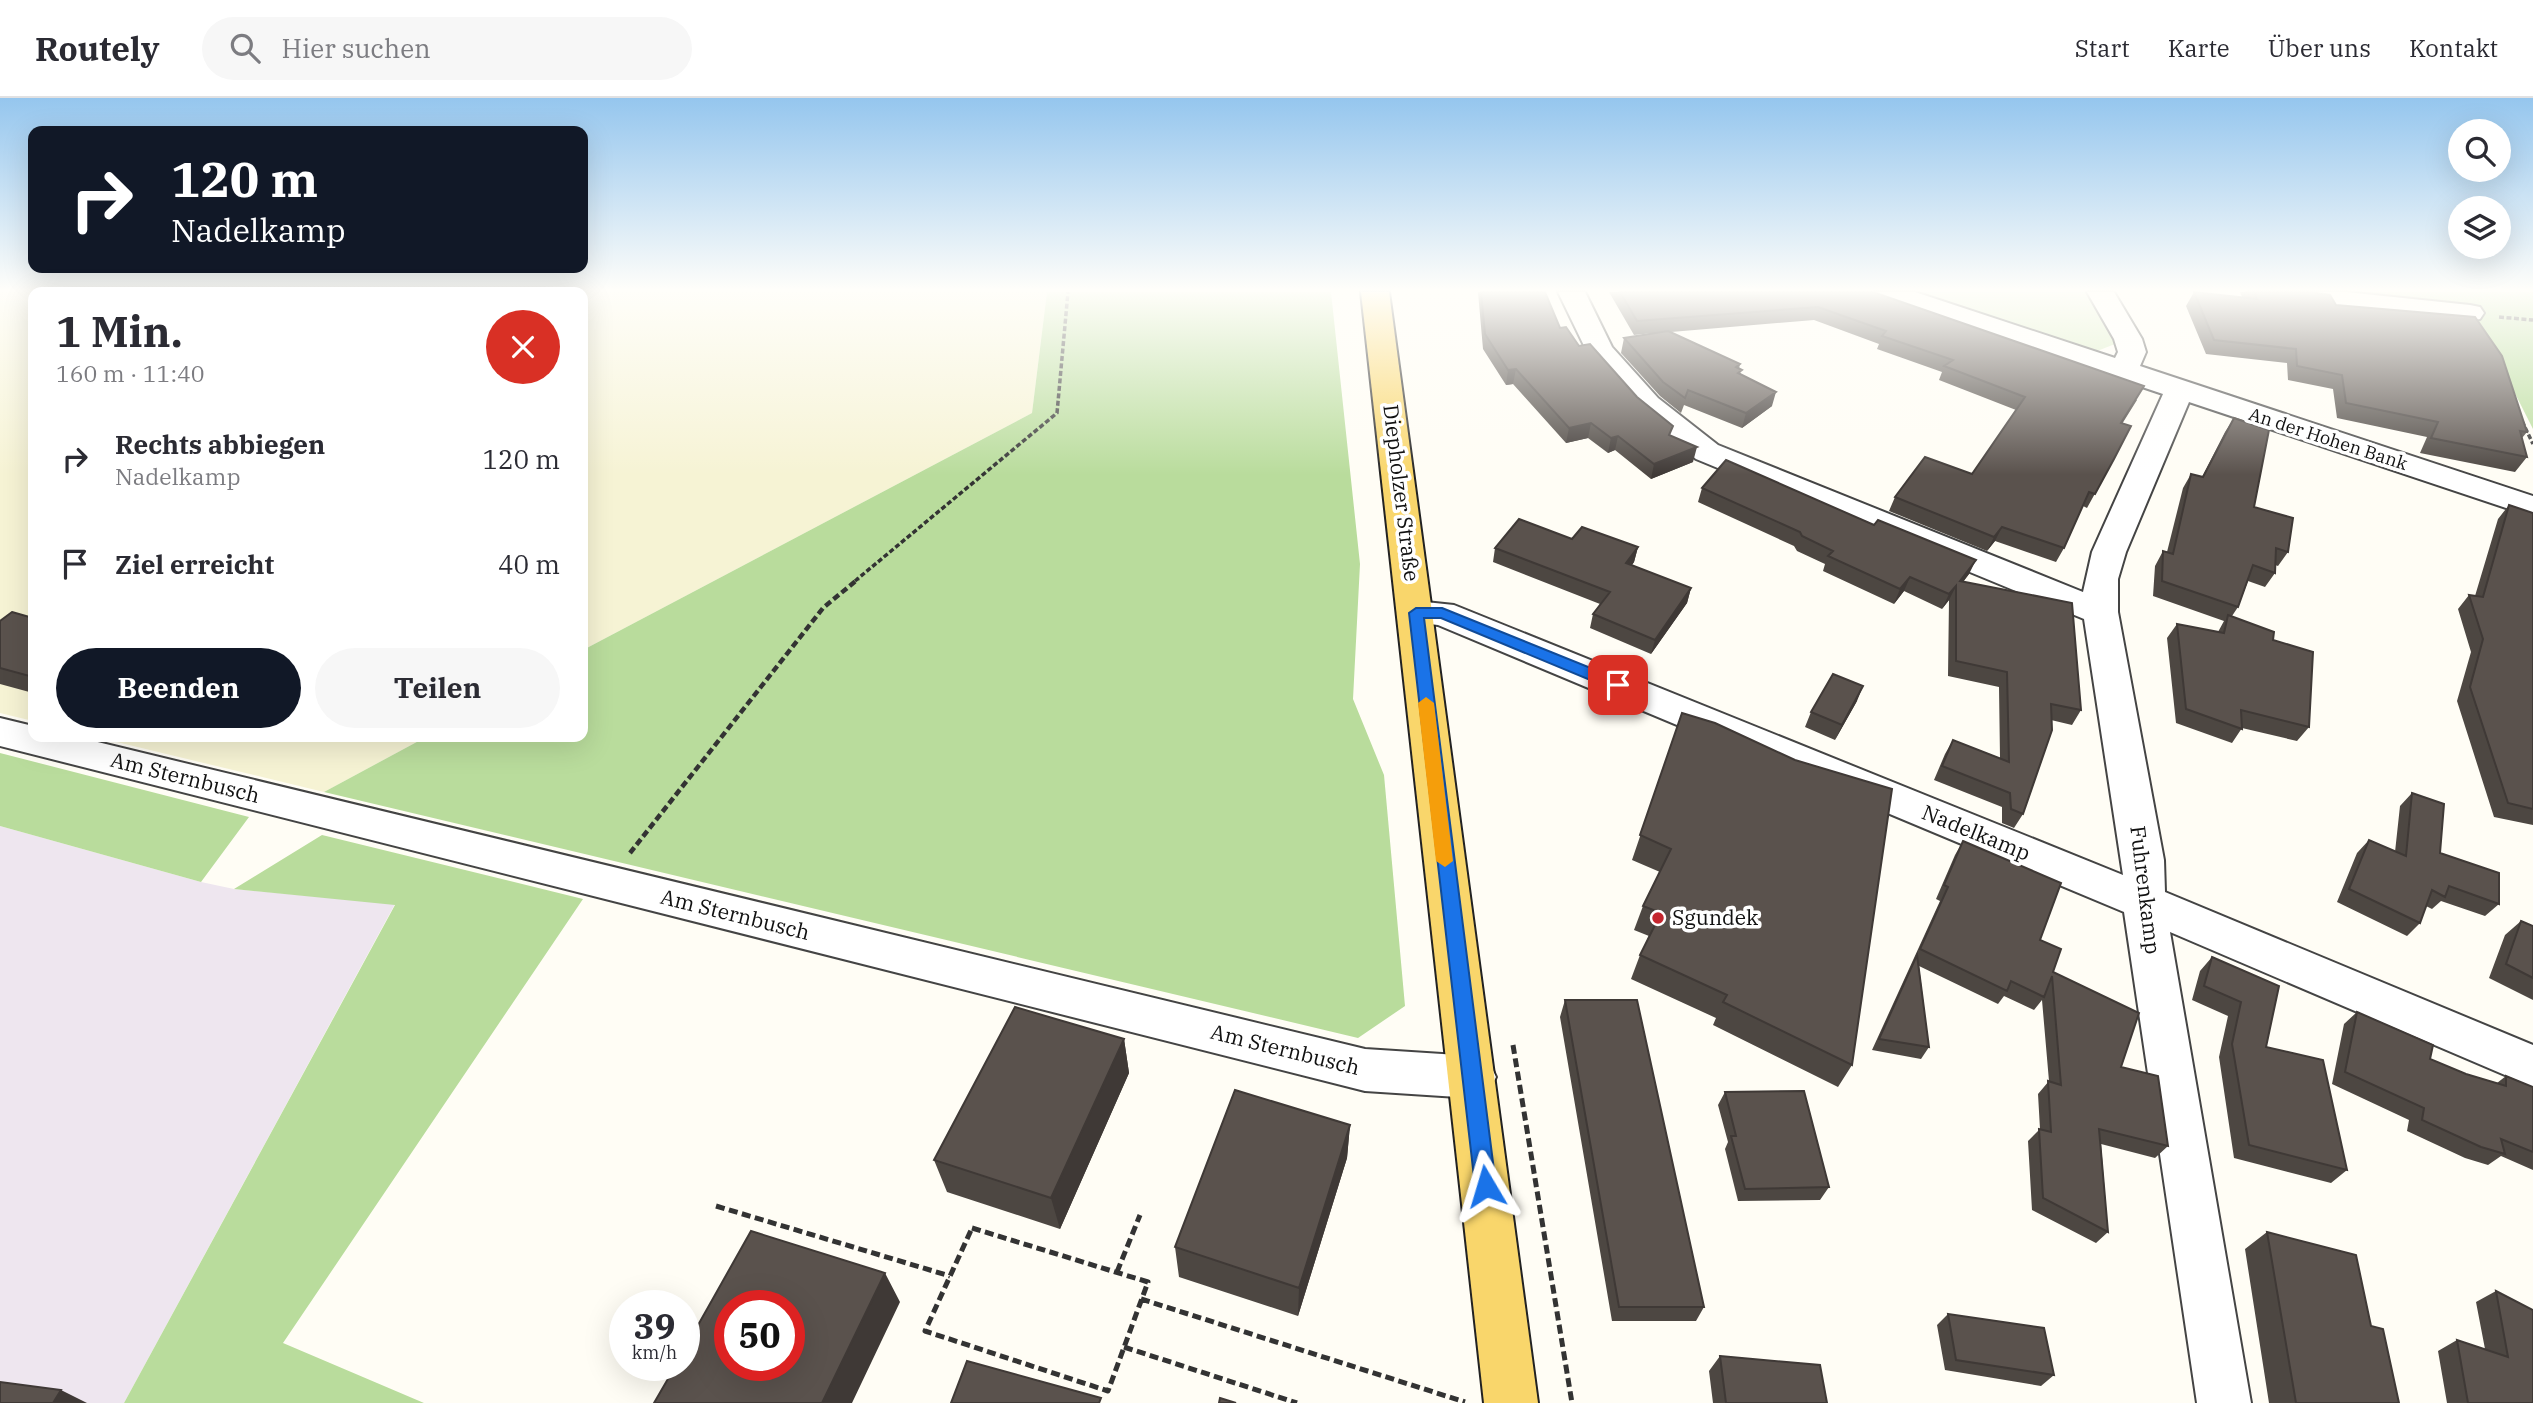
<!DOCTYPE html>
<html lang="de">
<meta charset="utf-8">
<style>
body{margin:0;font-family:"IBM Plex Serif",serif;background:#f7f7f7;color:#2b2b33;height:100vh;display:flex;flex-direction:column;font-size:26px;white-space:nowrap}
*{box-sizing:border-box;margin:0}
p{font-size:23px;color:#7c7c81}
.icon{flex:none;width:38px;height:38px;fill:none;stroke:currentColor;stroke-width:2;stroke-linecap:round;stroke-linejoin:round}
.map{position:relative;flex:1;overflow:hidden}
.details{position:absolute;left:28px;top:189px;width:560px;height:455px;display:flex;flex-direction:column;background:#fff;border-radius:14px;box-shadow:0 7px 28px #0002}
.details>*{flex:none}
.guide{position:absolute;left:28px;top:28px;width:560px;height:147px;border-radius:14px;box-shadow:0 7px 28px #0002;background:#111827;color:#fff;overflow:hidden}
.fabs{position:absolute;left:2448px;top:21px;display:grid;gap:14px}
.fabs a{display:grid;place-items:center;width:63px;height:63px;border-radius:50%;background:#fff;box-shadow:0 7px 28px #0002;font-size:35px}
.speed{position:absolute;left:609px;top:1192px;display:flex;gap:14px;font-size:35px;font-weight:700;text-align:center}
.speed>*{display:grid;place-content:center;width:91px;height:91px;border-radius:50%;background:#fff;box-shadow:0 7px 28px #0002;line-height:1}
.speed small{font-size:18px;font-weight:400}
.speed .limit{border:10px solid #d22;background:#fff;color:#111}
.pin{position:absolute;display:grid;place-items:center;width:60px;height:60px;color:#fff;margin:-30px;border-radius:14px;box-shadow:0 4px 10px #0006}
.me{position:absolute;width:77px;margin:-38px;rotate:353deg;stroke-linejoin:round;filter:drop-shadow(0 0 5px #0008)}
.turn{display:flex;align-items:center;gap:24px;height:147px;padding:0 28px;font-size:32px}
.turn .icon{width:91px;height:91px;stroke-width:2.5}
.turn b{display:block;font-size:49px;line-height:60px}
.round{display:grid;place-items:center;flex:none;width:74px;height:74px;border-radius:37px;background:#f7f7f7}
.headline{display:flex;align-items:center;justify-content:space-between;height:119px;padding:0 28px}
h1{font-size:42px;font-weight:800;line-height:52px}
.primary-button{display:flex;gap:14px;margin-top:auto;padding:14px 28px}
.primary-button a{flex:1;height:80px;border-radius:42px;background:#111827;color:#fff;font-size:28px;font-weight:800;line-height:80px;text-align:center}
.primary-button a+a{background:#f7f7f7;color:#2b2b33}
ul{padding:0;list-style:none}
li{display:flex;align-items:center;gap:21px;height:105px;padding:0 28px}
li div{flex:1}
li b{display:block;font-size:26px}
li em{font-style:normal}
header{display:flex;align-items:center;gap:42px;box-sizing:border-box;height:98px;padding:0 35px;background:#fff;border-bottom:2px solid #e1e1e2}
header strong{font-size:33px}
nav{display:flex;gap:38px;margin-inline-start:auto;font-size:24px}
.search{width:490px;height:63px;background:#f7f7f7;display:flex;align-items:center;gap:18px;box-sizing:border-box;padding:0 24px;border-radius:38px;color:#7c7c81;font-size:26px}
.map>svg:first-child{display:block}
</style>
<header>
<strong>Routely</strong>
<div class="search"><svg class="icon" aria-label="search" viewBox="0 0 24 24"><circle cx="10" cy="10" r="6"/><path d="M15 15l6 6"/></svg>Hier suchen</div>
<nav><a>Start</a><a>Karte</a><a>Über uns</a><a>Kontakt</a></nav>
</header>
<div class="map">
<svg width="2533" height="1305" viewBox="0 0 2533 1305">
<rect width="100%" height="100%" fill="#fffdf5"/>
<path fill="#eee6ef" d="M0,728l201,56 33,7 161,15 -271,499h-124z"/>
<path fill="#f6f3d4" d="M0,194h33v332l-33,15z
M583,194h464l-15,121 -449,237z
M33,529v94l-33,-8v-61z
M96,639h330l-102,55z"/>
<path fill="#d5ebbd" d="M1907,194h179l29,52 -23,9z"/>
<path fill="#b9dc9c" d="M1047,194h284l29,272 -7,135 31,76 21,231 -47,32 -1034,-246 102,-55h157v-87l449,-237z
M2337,194h196v137l-62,-123z
M0,655l249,64 -48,65 -201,-56z
M322,737l261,64 -300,444 141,60h-300l271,-498 -161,-16z"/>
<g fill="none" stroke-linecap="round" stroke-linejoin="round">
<g stroke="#444" stroke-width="4">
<path id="minor" d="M1558,194h27l27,55 46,51 60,47 365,147 9,-40 71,-158 -286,-96 -3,-6h41l200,66 3,-6 -4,-13 -27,-47h27l28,47 4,13 -6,14 393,130v21l-344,-115 -63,150 -8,27v33l46,248 1,32 368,153v42l-363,-155 81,471h-54l-73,-491 -686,-287 -34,-4 -6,-8 6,-8 12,-4 38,4 669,270 -39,-256 -388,-160 -60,-49 -47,-54z
M2247,194h99l124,13 10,2 4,6 -4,6 -10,2 -210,-21 -10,-2z
M0,620l33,8v11h44l1288,312 108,7 16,6 7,15 -7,15 -16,6 -108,-7 -1365,-345z"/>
</g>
<g stroke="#222" stroke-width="4">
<path id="major" d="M1361,194h28l149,1111h-54z"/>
</g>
<path stroke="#333" stroke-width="3.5" stroke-dasharray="5 2.5" stroke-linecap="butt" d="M2499,219l34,3
M2522,323l11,23
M855,483l202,-168 11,-121"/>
<path stroke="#333" stroke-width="4.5" stroke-dasharray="7 3.5" stroke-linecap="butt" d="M630,755l193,-245 35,-29"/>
<path stroke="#333" stroke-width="5" stroke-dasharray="9 4.5" stroke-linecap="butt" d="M1513,947l59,358
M716,1108l234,70
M972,1130l176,54 -40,109 -183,-60z
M1117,1174l23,-57
M1141,1201l324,103
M1124,1249l173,56"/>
<use href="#minor" fill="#fff" fill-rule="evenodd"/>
<use href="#major" fill="#f9d66b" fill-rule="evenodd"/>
</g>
<path fill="#4d4742" d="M1478,194h67l15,36 111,108 22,26 -42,17 -36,-29 -7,3 -20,-15 -22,5 -53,-59 -7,1 -23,-36z
M1609,194h264l264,108 -15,24 -8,35 -27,49 -4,-2 -19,42 -8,14 -61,-21 -8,10 -98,-40 6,-14 77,-23 44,-64 -77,-30 3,-8 -65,-23 2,-5 -65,-24 -143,12 69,32 -1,5 2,5 31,32 -30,22 -58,-23 -3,8 -21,-17 -39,-43 3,-15 29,-5 -19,2z
M2194,194l48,5 -2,-5h69l27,13 191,127 -5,6 5,19 -12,15 -95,-19 7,-16 -90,-19 -4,-29 -45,-9 -1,-17 -81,-9 -20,-48z
M2234,320l20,89 34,45 -10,14 -3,-1v8l-10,14 -17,-6 -10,26 -6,9 41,24 36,87 -12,14 -55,-13 -10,15 -56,-20 -9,-85 10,-14 41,8 6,-11 -71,-25 2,-30 8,-15 4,1 16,-64 8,-14 11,3 23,-45z
M1702,390l267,86 -6,8 118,128 -9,15 -21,-5 -28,94 -9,14 -12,-5v-16l-68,-27 11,-26 8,-14 47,18 -1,-71 -51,-11 1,-76 -7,9 -38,-18 -10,13 -71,-33 2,-7 -28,-13 -3,-5 -96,-44z
M2509,407l24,8v312l-39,-8 -37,-116 14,-49 -13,-43 11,-14 6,1 23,-77z
M1572,441l66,8 -4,15 -2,3 59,23 -4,15 -36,51 -61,-26 3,-14 7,-10 -107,-42 2,-14z
M33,520v75l-33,-9v-63z
M1857,603l-22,39 -30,-13 6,-15z
M1682,615l170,352 -14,22 -125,-62 3,-7 -85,-39 9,-24 9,-19 -15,-6 9,-24 17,-34 -28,-12z
M2412,695l28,60 59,51 -14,12 -44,-15 -9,8 -6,-3 -6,17 -13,13 -70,-34 20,-49 12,-13 26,12 5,-46z
M1963,743l77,99 13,32 68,95 47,79 -13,12 -54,-14 7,88 -12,11 -64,-33 -4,-69 12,-12 -2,-35 11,-13 -7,-81 -8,10 -30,-14 -6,8 -79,-38 10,81 -8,12 -49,-9 68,-149 -4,-2 19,-44z
M2521,823l12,5v74l-44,-22 16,-43z
M2212,859l67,29 -13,61 81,123 -16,13 -97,-25 -15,-101 9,-41 -36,-16 8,-29z
M1565,902l139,307 -8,14h-84l-52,-304z
M2357,914l73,47 36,15 31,9 9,-7 27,11v83l-32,-14 -13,9 -23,-7 -58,-27 2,-11 -77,-36 12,-60z
M1124,941l5,34 -69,156 -113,-37 -13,-32z
M1725,994l104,95 -9,13 -82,1 -13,-52 3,-7 -10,-37z
M1350,1027l-3,33 -49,158 -119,-39 -4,-30z
M2267,1134l132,171h-130l-24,-154z
M2496,1193l37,112h-86l-9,-52 19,-11 28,9 -9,-47z
M1948,1216l106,61 -13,11 -96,-16 -8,-45z
M1720,1258l107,47h-114l-4,-32z"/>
<path fill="#3f3936" d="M1516,271l-3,15 -7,1 2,-15z
M1776,294l-4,14 -30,22 4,-15z
M1591,325l-3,15 -22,5 3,-15z
M1618,338l-3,14 -7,3 3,-15z
M1697,349l-4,15 -42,17 3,-15z
M2002,429l-7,14 -8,10 7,-14z
M1638,449l-4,15 -11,15 3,-14z
M1976,462l-7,14 -13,17 4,-10z
M1910,479l-6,14 -10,13 6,-15z
M1956,488l-7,14 -7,9 7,-15z
M1691,490l-4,15 -36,51 4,-14z
M1863,588l-6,15 -22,39 7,-15z
M1124,941l5,34 -69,156 -9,-31z
M1350,1027l-3,33 -49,158 1,-28z
M885,1175l15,29 -48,101h-30z
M61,1292l26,13h-34z"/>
<path fill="#5a524d" stroke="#3f3936" stroke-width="2" fill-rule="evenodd" d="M1481,194h64l15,36 6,-1 13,19 11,-2 47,53 36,29 -4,9 28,12 -43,17 -36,-28 -7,2 -20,-15 -22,5 -53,-59 -8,1 -23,-36z
M1620,194h253l271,94 -23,37 10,3 -17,33 -19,35 -6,-2 -25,56 -62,-21 -8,10 -99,-40 30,-40 47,17 53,-77 -81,-31 9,-6 -71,-24 4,-5 -68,-24 -181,14z
M2194,194l63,7 -3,-7h55l21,3 6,10 139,12 27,39 25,76 -7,-1 7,26 -96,-19 7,-16 -92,-19 -4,-28 -45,-9 -1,-17 -82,-9z
M1668,233l72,33 -4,3 6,3 -4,3 38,19 -30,21 -58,-23 -3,8 -22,-16 -39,-44z
M2234,320l35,12 -15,77 39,11 -5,34 -12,-4 -1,25 -22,-8 -15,42 -76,-26 1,-30 10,3 18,-80 12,3z
M1726,362l148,65 4,-5 98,40 -16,21 112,22 9,107 -30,-6 1,26 -29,84 -12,-5 -1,-16 -68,-27 11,-26 56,22 -2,-90 -51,-11v-75l-7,8 -39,-17 -10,12 -72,-33 5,-5 -31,-15 -2,-4 -98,-44z
M2509,407l24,8v296l-25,-6 -38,-116 13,-48 -14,-44 14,2z
M1519,421l53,20 10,-12 56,20 -12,16 65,25 -36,52 -62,-26 17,-22 -115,-44z
M12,514l21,6v59l-33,-9v-47z
M2228,517l46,17 -1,8 40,12 -4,75 -68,-17 1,19 -56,-20 -9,-85 47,9z
M1833,576l30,12 -21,39 -31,-13z
M1682,615l33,10 80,37 97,29 -40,276 -129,-63 4,-7 -87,-40 21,-42 -18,-7 28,-57 -31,-14z
M2412,695l32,11 -4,49 59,20v31l-50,-18 -4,11 -13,-7 -12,33 -71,-34 20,-49 37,16z
M1963,743l98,42 -21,57 21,9 -8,23 86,41 -18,54 37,9 10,70 -69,-17 9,103 -65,-34 -4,-69 12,3 -3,-51 13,4 -9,-109 -8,21 -33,-16 -4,10 -87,-42 28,-62 -4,-2z
M2521,823l12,5v52l-27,-14z
M1917,857l12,92 -50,-8z
M2212,859l67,29 -13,61 57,13 24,110 -98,-25 -17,-101 9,-42 -37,-16z
M1565,902h72l67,307h-85z
M1015,909l109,32 -73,159 -117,-38z
M2357,914l76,33 -3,14 36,15 40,12v-10l27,11v65l-32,-13 4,15 -24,-7 -59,-27 2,-12 -79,-36z
M1235,992l115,35 -51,163 -124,-41z
M1804,993l25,96 -84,2 -14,-53h5l-11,-44z
M751,1133l134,42 -63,130h-168l22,-38h8v-15zM730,1208h59v59h-59z
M2267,1134l89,23 15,71 12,3 16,74h-103z
M2496,1193l37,19v93h-65l-11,-63 51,17z
M1948,1216l96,14 10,47 -98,-15z
M1720,1258l100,9 7,38h-101z
M967,1263l134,37 -2,5h-148z
M0,1284l61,8 -8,13h-53z
M1220,1300l16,5h-17z"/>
<linearGradient id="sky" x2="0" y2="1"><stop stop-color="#95c6ee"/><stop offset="0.51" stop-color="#fffefa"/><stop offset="1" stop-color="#fffefa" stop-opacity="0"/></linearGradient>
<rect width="2533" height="377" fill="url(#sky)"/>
<path fill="#1a73e8" stroke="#114b97" stroke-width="2" d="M1442,510l181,73 2,4 -7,6 -6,-2 -171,-71h-17l72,568 -3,6 -7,3 -8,-3 -3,-6 -66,-573 7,-5z"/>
<path fill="#f59e0b" d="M1426,599l8,6 19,158 -8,6 -9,-6 -18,-158z"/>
<circle fill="#c4262e" stroke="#fff" stroke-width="2.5" cx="1658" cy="820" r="7"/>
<g text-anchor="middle" stroke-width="7" stroke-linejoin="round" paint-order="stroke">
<g font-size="18" fill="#111" stroke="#fff">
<text transform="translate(2328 341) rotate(18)" y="6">An der Hohen Bank</text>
</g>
<g font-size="21" fill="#111" stroke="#fff">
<text transform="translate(1401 395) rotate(83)" y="7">Diepholzer Straße</text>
<text transform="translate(185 680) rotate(14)" y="7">Am Sternbusch</text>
<text transform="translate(1976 735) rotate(22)" y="7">Nadelkamp</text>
<text transform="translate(2145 792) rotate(83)" y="7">Fuhrenkamp</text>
<text transform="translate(735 817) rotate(14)" y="7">Am Sternbusch</text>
<text transform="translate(1285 952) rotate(14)" y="7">Am Sternbusch</text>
</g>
<g font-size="21" fill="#111" stroke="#fff" text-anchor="start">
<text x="1672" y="827">Sgundek</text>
</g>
</g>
</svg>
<div class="fabs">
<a><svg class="icon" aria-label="search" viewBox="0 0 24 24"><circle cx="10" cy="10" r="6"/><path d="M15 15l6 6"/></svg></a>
<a><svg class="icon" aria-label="layers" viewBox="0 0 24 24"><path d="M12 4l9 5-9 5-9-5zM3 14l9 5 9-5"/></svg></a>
</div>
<div class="speed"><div>39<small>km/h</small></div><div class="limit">50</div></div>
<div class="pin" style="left:1618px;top:587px;background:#d93025"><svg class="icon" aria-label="arrive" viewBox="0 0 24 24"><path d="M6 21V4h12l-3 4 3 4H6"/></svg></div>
<svg class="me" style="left:1486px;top:1088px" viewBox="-20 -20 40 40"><path d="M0-17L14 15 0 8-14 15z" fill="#1a73e8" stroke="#fff" stroke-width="4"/></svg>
<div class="guide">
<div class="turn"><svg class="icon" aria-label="right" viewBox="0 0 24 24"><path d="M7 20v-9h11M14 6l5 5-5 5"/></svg><div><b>120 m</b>Nadelkamp</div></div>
</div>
<section class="details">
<div class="headline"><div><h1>1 Min.</h1><p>160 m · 11:40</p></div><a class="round" style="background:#d93025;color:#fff"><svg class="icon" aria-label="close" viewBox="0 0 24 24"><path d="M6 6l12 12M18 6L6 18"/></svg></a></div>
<ul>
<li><svg class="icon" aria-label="right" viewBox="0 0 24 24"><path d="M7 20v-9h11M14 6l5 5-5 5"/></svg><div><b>Rechts abbiegen</b><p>Nadelkamp</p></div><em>120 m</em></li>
<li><svg class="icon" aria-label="arrive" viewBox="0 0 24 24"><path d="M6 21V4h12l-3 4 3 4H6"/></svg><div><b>Ziel erreicht</b></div><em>40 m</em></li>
</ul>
<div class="primary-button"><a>Beenden</a><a>Teilen</a></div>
</section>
</div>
